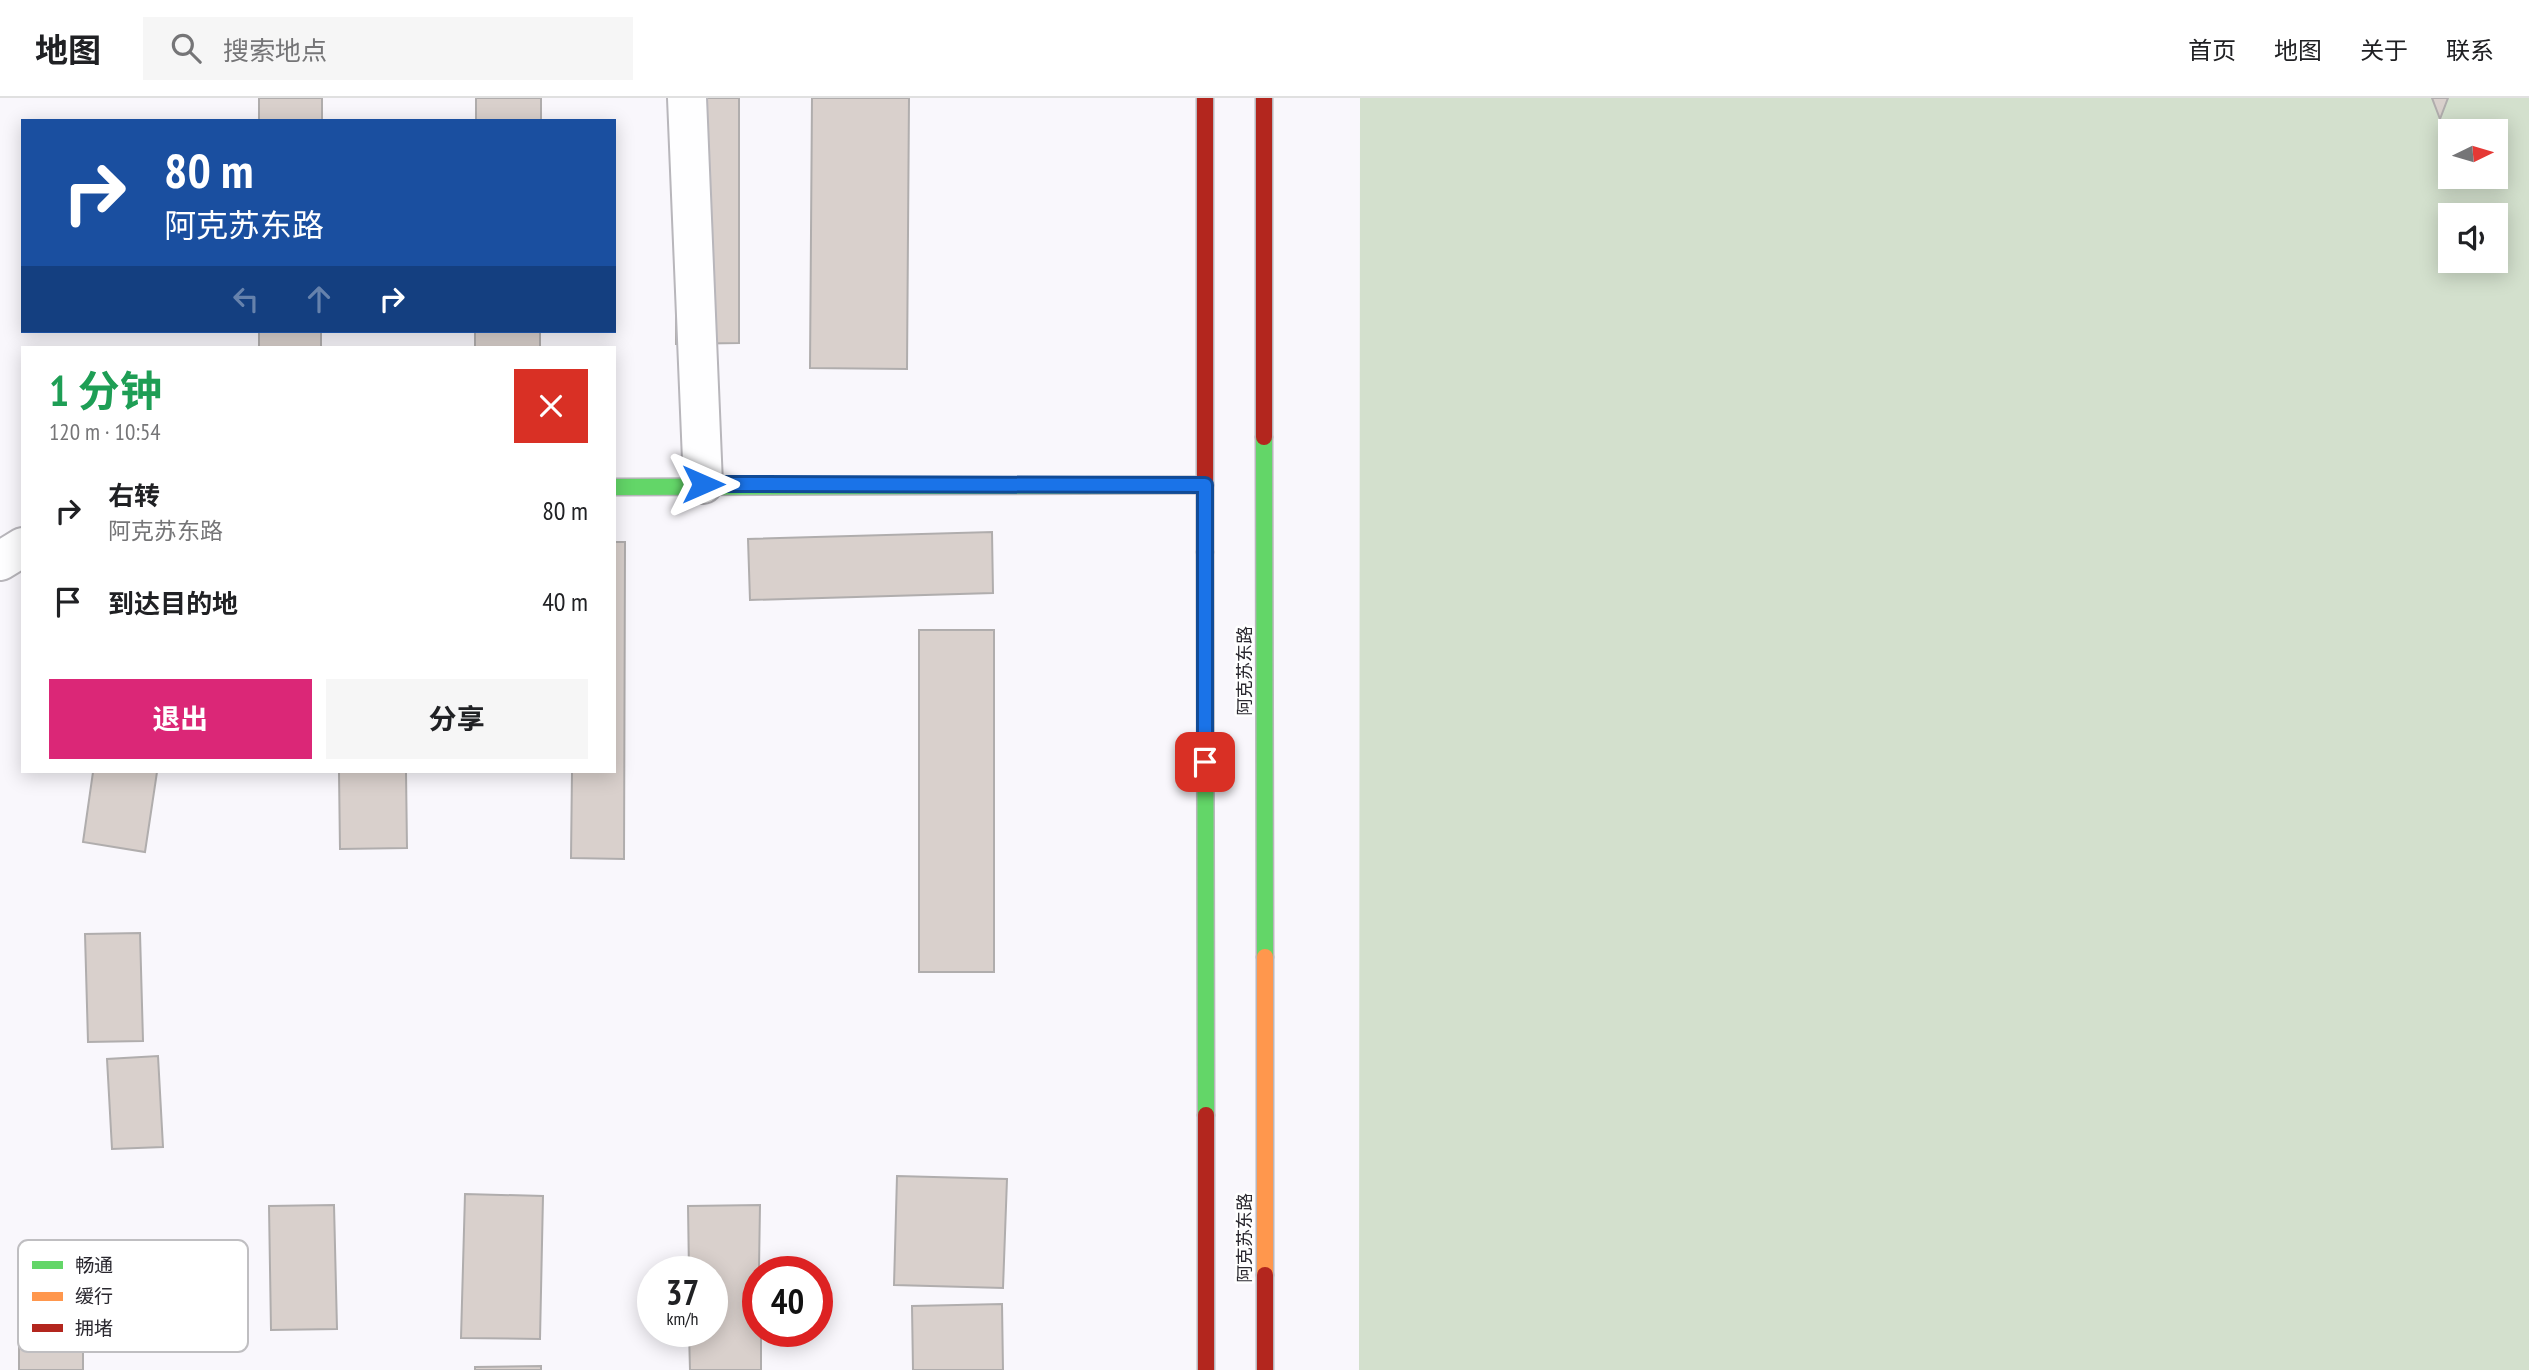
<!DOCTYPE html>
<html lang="zh">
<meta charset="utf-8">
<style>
body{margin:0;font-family:"PT Sans Narrow","Noto Sans SC",sans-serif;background:#f6f6f6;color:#202124;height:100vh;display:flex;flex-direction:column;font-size:26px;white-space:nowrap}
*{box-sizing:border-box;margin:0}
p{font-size:23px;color:#757577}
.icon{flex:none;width:38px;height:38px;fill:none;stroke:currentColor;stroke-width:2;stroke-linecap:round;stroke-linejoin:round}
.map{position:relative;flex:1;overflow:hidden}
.side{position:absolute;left:21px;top:248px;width:595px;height:427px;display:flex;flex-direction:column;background:#fff;border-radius:0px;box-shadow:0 4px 18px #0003}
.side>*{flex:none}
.top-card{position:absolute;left:21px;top:21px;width:595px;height:214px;border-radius:0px;box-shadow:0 4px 18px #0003;background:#1a4fa0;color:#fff;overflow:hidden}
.needle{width:46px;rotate:85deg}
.fabs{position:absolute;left:2438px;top:21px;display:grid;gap:14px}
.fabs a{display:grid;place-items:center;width:70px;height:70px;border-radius:0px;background:#fff;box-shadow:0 4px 18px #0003;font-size:35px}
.speed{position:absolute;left:637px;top:1158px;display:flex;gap:14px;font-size:35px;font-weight:700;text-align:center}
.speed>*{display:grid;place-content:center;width:91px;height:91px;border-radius:50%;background:#fff;box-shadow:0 4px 18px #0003;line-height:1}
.speed small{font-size:18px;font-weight:400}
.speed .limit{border:10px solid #d22;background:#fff;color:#111}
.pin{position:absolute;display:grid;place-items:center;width:60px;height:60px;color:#fff;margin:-30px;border-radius:14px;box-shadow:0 4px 10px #0006}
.me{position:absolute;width:77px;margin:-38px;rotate:90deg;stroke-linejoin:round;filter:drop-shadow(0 0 5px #0008)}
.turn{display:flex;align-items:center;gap:24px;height:147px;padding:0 28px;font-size:32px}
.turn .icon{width:91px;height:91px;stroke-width:2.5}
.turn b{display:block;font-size:49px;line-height:60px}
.lanes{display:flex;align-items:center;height:66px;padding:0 28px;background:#0003;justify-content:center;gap:35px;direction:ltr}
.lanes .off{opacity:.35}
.round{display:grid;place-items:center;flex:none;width:74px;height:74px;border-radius:0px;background:#f6f6f6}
.headline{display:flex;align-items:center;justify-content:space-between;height:119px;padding:0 28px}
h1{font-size:42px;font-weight:700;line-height:52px;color:#1e9e55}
.cta{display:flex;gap:14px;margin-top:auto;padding:14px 28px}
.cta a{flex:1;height:80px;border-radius:0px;background:#db2777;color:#fff;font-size:28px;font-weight:700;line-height:80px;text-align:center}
.cta a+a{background:#f6f6f6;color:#202124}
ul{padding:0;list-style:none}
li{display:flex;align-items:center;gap:21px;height:91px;padding:0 28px}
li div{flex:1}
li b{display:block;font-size:26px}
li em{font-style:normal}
header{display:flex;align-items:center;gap:42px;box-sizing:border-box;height:98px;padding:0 35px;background:#fff;border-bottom:2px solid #e0e0e0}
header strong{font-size:33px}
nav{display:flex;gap:38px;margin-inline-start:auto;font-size:24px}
.search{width:490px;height:63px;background:#f6f6f6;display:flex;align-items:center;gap:18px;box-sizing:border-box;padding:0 24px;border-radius:0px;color:#757577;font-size:26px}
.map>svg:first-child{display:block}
</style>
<header>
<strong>地图</strong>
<div class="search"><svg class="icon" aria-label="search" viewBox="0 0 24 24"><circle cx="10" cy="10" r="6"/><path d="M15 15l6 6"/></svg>搜索地点</div>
<nav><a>首页</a><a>地图</a><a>关于</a><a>联系</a></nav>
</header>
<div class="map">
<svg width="2529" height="1272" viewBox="0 0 2529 1272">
<rect width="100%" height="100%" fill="#f9f7fc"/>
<path fill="#d3e0cd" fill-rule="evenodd" d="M1360,0h1169v1272h-1170zM2450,33h46v46h-46zM2450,117h46v46h-46z"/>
<path fill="#d9d0cc" stroke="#b0adad" stroke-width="2" d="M259,0h63v23h-63z
M476,0h65v23h-65z
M677,0h62v245l-63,1z
M812,0h97l-2,271 -97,-1z
M2432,0h16l-8,21z
M259,233h62v17h-62z
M475,233h65v17h-65z
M992,434l1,61 -243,7 -2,-61z
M614,444h11l-1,317 -53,-1 1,-86h42z
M919,532h75v342h-75z
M93,674h64l-12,80 -62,-10z
M339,674h67l1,76 -67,1z
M140,835l3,108 -55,1 -3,-108z
M158,958l5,91 -51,2 -5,-90z
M897,1078l110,3 -4,109 -109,-3z
M465,1096l78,2 -3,143 -79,-1z
M334,1107l3,124 -66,1 -2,-124z
M760,1107l-2,127h3v38h-71l-1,-38h23v-60h-23l-1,-66z
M1002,1206l1,66h-90l-1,-64z
M19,1246l64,2v24h-64z
M541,1268v4h-66v-3z"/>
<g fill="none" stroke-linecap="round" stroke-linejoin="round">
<g stroke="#b8b6bb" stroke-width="42">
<path id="street" d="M687,0l16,386
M0,463l23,-14"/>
</g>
<g stroke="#b8b6bb" stroke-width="19">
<path id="fast" d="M1264,339l1,520
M614,389l591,-2
M1205,454l1,563"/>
</g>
<g stroke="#b8b6bb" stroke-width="19">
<path id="slow" d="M1265,859v318"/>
</g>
<g stroke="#b8b6bb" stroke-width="19">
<path id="jam" d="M1205,0v454
M1264,0v339
M1206,1017v255
M1265,1177v95"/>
</g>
<use href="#street" stroke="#fefeff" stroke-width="38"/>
<use href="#fast" stroke="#63d668" stroke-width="16"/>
<use href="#slow" stroke="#ff974d" stroke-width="16"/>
<use href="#jam" stroke="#b3261e" stroke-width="16"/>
</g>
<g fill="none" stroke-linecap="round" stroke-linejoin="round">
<g stroke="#114b97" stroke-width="18">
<path id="route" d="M703,386l502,1v277"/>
</g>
<use href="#route" stroke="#1a73e8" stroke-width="12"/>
</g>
<g text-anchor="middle" stroke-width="5" stroke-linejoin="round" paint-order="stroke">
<g font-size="18" fill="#2a282f" stroke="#fff">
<text transform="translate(1245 573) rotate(-90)" y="6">阿克苏东路</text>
<text transform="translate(1245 1140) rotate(-90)" y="6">阿克苏东路</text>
</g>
</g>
<rect x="18" y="1142" width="230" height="112" rx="10" fill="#fff" stroke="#bfbec1" stroke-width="2"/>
<rect x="32" y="1163" width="31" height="8" fill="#63d668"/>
<rect x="32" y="1194" width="31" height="9" fill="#ff974d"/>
<rect x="32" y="1226" width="31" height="8" fill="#b3261e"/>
<g font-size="19" fill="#2a282f">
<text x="75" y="1174">畅通</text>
<text x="75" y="1205">缓行</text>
<text x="75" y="1237">拥堵</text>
</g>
</svg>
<div class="fabs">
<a><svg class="needle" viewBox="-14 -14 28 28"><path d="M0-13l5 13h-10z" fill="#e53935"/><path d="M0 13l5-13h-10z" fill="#757577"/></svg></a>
<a><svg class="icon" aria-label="sound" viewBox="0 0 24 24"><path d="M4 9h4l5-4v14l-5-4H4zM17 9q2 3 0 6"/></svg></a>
</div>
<div class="speed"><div>37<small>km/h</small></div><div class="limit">40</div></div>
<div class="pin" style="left:1205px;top:664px;background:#d93025"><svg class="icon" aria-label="arrive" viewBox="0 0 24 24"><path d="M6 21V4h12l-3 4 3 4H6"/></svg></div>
<svg class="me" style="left:703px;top:386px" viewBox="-20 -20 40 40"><path d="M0-17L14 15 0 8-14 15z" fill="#1a73e8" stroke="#fff" stroke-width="4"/></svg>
<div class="top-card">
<div class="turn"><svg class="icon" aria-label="right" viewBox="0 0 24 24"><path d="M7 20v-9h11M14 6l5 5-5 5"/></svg><div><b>80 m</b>阿克苏东路</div></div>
<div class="lanes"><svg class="icon off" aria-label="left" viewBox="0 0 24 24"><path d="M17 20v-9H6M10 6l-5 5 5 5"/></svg><svg class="icon off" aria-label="ahead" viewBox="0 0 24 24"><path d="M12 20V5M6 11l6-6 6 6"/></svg><svg class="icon" aria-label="right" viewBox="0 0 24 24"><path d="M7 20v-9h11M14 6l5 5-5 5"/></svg></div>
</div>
<section class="side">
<div class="headline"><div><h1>1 分钟</h1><p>120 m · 10:54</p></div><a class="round" style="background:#d93025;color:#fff"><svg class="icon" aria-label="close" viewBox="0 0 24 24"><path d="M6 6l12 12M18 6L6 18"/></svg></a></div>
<ul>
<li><svg class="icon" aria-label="right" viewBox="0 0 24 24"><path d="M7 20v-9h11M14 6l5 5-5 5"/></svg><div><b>右转</b><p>阿克苏东路</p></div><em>80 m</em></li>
<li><svg class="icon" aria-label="arrive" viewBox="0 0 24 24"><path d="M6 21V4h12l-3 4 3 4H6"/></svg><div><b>到达目的地</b></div><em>40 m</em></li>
</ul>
<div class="cta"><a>退出</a><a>分享</a></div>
</section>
</div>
